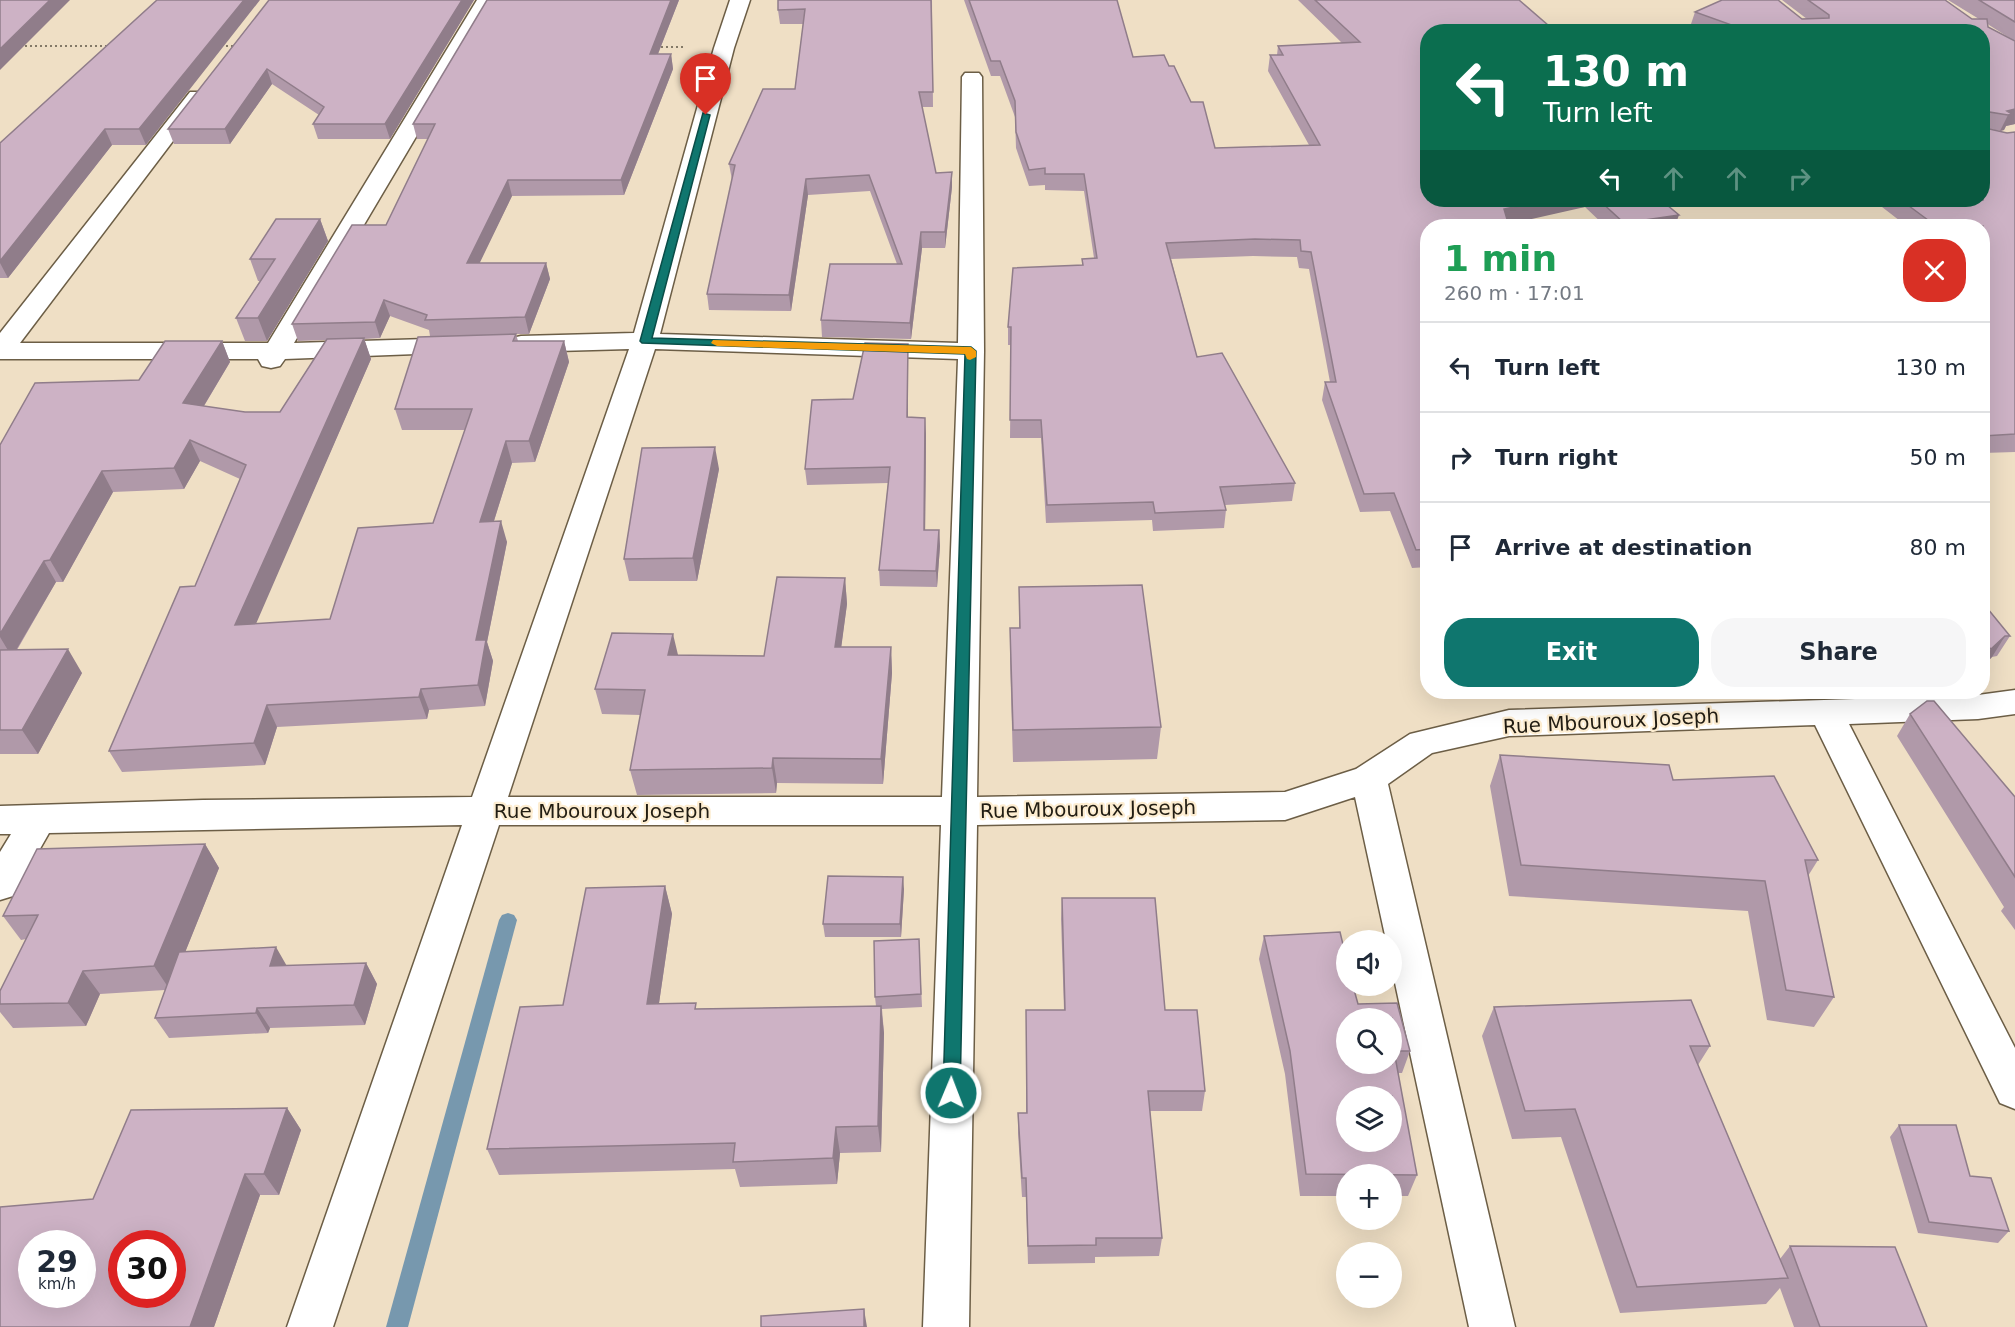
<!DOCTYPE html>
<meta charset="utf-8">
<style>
body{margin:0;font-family:"DejaVu Sans",sans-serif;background:#f6f6f7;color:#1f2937;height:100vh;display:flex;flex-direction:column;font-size:22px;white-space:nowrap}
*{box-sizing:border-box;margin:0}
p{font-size:20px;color:#747a83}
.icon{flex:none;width:33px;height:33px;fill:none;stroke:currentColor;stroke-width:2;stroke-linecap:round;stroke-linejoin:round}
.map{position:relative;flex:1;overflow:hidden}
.panel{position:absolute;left:1420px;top:219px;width:570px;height:480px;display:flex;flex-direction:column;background:#fff;border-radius:24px;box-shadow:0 6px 24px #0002}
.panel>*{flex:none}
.banner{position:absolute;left:1420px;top:24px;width:570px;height:183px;border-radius:24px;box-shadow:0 6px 24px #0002;background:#0b6e4f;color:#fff;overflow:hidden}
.controls{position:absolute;left:1336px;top:930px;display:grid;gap:12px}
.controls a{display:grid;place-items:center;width:66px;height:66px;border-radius:50%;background:#fff;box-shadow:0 6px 24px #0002;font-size:30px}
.speed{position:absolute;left:18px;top:1230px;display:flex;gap:12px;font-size:30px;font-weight:700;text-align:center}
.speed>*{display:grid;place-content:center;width:78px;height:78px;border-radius:50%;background:#fff;box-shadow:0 6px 24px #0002;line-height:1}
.speed small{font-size:15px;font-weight:400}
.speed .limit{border:9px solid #d22;background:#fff;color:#111}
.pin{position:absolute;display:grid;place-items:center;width:51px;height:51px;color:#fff;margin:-62px -26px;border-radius:50% 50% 50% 0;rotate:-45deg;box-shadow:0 0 6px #0007}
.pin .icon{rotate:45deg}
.me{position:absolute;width:66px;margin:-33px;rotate:1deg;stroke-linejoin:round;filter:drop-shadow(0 0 4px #0008)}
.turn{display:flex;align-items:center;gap:21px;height:126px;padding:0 24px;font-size:27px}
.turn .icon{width:78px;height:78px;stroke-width:2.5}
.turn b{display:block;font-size:42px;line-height:51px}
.lanes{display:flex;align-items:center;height:57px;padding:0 24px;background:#0003;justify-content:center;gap:30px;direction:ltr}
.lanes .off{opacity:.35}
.round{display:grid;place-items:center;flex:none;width:63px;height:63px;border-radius:24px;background:#f6f6f7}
.headline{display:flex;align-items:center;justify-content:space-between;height:102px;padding:0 24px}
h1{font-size:36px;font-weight:800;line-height:45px;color:#1e9e55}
.action{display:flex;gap:12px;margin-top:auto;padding:12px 24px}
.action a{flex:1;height:69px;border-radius:24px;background:#0f766e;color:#fff;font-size:24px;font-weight:800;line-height:69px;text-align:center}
.action a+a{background:#f6f6f7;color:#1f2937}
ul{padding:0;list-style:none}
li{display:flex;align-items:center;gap:18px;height:90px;padding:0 24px;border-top:2px solid #e0e1e3}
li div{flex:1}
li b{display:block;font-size:22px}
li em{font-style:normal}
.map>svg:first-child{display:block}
</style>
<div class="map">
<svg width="2015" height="1327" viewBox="0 0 2015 1327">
<rect width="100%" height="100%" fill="#efdfc5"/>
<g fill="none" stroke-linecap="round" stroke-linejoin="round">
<path fill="#7798ae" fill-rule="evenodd" d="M508,913l6,2 3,5 -109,407h-22l113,-407 3,-5z"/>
<g stroke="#6c5e46" stroke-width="3">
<path id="minor" d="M477,0h20l-203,343 166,-5 9,2 4,6 -4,6 -184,7 -5,7 -9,2 -9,-2 -4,-7h-258v-26l190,-241h14l4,4 -4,4 -184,243h248z
M730,0h20l-16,48 -74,286 298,9 4,-266 3,-4h14l3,4 2,274 -7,446 308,-5 71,-23 54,-35 99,-24 469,-15 37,-5v24l-37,5 -129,5 166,324v61l-15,-6 -185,-378 -306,11 -77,17 -44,31 127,543h-46l-77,-358v-29h-6l-31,-143 -70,23 -308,5 -8,502h-46l18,-502h-442l-166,502h-46l175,-502 -413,8 -36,63 -13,4v-48l11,-18h-11v-28l203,-6 269,-3 157,-448 -108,3 -9,-2 -4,-6 4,-6 9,-2 113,-3 80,-285zM655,349l303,10 -16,438h-434z"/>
</g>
<path stroke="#837967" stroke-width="2" stroke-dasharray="2 3" stroke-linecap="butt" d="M20,46h91
M221,46h16
M656,47h28"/>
<use href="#minor" fill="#fff" fill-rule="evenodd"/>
</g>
<path fill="#b099a9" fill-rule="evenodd" d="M157,0l-11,145h-34l-104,133h-8v-135z
M269,0h205l-84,139h-72l-5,-15 6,-9 -47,-31 -42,60h-56l-6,-15z
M679,0l-21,54h13l2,15 -49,126 -112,1 -33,67h67l4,16 -21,55h-13l2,7h46l5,21 -34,100 -23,1 -18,58 13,21 -20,100 6,19 -8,45 -56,4 -2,9 -150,8 -12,38 -143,7 -13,-21 86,-165 45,-107 -40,-18 -16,28 -71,3 -50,90h-7l-39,68 65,23 -44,81h-38v-309l139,-65 83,-39 8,21 -26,44 41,6h35l46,-72 -28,1 -6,-17 94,-99 42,-86h-11l-4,-15zM390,316l39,14 1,6 -35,73 7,21h63l-32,93 -103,96 -75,5 116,-265 -7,-20 16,-1z
M932,0l1,107h-11l14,66 16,14 -7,61h-23l-11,91 -89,-2 -1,-17 76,-56 -27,-73 -62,4 -17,116 -82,-1 -2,-16 25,-114 -3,-16 66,-75 8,-65h-23l-2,-14z
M964,0h153l16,57 36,9 22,36 24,46 94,-3 -41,-74 2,-16h7l1,-9 64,-3 -44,-43h221l-91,200h233l14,26h-70l-20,-19 -157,19v341l-16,1 -22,-57 -30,1 -38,-112 3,-18h5l-21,-113 -10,-1 -2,-11 -44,-1 -82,3 26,98 98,126 -3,18 -67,4 1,5 -2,18 -71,3 -1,-11 -106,3 -5,-85h-31l1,-93h-3v-18l74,-62v-6l12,-1 -10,-67 -39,-1v-5l-16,1 -13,-38 -1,-31 -15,-41h-9z
M1782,0h163l27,19h7l-31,-19h67v124l-9,2 -2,4 -4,1 -11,-2 18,4 8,-1v320l-32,1v-227l-79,-2 -31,-24h110v-168h-280l-13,-5 5,-15 112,7zM1988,24l1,1 19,12 -20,-10z
M320,219l8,22 -61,100h-22l-9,-23 24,-37h-2l-8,-22z
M908,344v73l18,17 -1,96h14l1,16 -3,41 -57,-1 -1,-16 9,-87 -81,2 -2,-16 48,-70z
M719,469l-22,112h-68l-5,-22z
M845,578l2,26 -6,43h50l1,26 -9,111 -106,-1 -1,10 -139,2 -7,-25 11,-55 -39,-1 -7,-25 83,-34 86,1z
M1019,587l142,140 -4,32 -144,3 -3,-102v-32h9z
M1983,603l27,33 -13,20 -5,1 -9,9z
M1910,714l105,83v133l-14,-19 3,-4 -107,-171z
M1500,755l173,25 145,80 -10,16 26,121 -20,30 -47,-7 -19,-109 -239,-15 -19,-110z
M205,844l14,24 -34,84 102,14 79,-3 11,21 -12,41 -95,3 -2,5 -99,5 -14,-20 10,-28 -65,4 -14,32 -73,2 -13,-16v-21l26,-52 -5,1 -18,-24z
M665,886l7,28 -13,89 38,6 179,-3 -1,-9 44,-58 3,68 -40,2 2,24 -3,119 -41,1 -3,31 -97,3 -5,-18 -236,6 -12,-26 76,-144z
M904,889l-3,48h-76l-2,-13z
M1062,898l103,112 40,81 -3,20h-52l12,127 -3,18 -64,1v6l-67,1 -2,-67h-4l-4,-64v-20h8v-82l38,-21 -3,-91z
M1264,936l146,115 -8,22h-4l19,102 -9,21h-16v-22h-45v22h-47l-15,-122 -26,-115z
M1494,1007l216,39 -12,19 82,194 10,-13 137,81h-133l-14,-39 -14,16 -146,9 -59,-176 -49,2 -30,-103z
M287,1108l14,22 -22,65h-19l-46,132h-214l93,-128z
M1899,1125l71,51 39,55 -11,12 -80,-10 -28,-96z"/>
<path fill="#907d8a" d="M50,0h20l-70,70v-21z
M244,0h16l-114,145 -7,-16z
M462,0h12l-84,139 -5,-15z
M671,0h8l-27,69 -2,-15z
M671,54l2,15 -49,126 -3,-15z
M267,69l5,15 -42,60 -5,-15z
M2015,109v15l-9,2 -2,4 -4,1 8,-16 -1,-4z
M105,129l7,16 -104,133 -8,-15v-2z
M952,172v15l-7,61v-16z
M806,179l2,16 -17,116 -2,-16z
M508,180l4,16 -40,83 -5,-16z
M1548,200h39l-2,7 -85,19 4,-17z
M1679,215l-4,11h-52l1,-3z
M320,219l8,22 -61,100 -9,-23z
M921,232l1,16 -11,91 -1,-16z
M546,263l4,16 -21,55 -4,-17z
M384,300l6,16 -10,22 -5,-16z
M364,338l7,21 -125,288 -11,-22z
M222,341l8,21 -37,62 -10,-21z
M564,341l5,21 -34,100 -6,-21z
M908,344v89l-1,-16z
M925,418l1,16 -1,112 -1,-16z
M190,440l10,21 -16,28 -10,-21z
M506,441l6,22 -25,80 -7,-21z
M715,447l4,22 -22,112 -4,-23z
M102,471l11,21 -50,90 -13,-22z
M501,521l6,21 -20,100 6,19 -8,45 -7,-21 -2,-45z
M939,530l1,16 -3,41 -1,-16z
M44,561l12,21 -44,75 -12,-20v-3z
M845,578l2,26 -9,68 -3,-25z
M673,634l6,25 -11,-4z
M2005,636l-13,21 -9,9v-4l8,-13z
M891,647l1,26 -9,111 -2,-25z
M68,649l14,24 -44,81 -16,-24z
M421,689l8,21 -2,9 -8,-22z
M267,705l10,22 -12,38 -11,-22z
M773,758l4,25 -1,10 -4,-25z
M205,844l14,24 -49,122 -16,-24z
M903,877l1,12 -3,48 -1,-13z
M665,886l7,28 -17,117 -8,-27z
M276,947l12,21 -18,-2z
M366,963l11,21 -12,41 -11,-20z
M83,971l17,23 -14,32 -18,-23z
M881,1006l3,27 -3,119 -3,-26z
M257,1008l13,20 -2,5 -12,-20z
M287,1108l14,22 -22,65 -15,-21z
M836,1127l4,26 -3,31 -4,-26z
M245,1174l15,21 -46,132h-24z
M864,1309l3,18h-3z"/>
<path fill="#cdb2c5" stroke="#907d8a" stroke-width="1.5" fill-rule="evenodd" d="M0,0h50l-50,49z
M157,0h87l-105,129h-34l-105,132v-118z
M269,0h193l-77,124h-72l11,-17 -57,-38 -42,60h-57z
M487,0h184l-21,54h21l-50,126h-113l-41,83h79l-21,54 -100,3 2,-5 -43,-15 -9,22 -83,2 60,-99h34l49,-101h-22z
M778,0h153l2,92h-14l17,81 16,-1 -7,60h-24l-11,91 -89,-3 9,-56h72l-33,-89 -63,4 -17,116 -82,-1 28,-129 -6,-1 34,-75h32l10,-80 -27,1z
M969,0h148l16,57 31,-2 5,11h5l17,36h12l12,46 105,-3 -50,-90h13l-5,-9 82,-4 -45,-42h204l37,32h-128v168h120l-44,9 5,17h-81v323l-12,1 -22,-57 -30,1 -39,-112h11l-25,-130 -10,-1 -1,-11 -45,-1 -89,4 31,114 25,-4 73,130 -75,4 6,23 -71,3 -2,-11 -106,3 -6,-85h-31l1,-93h-3l5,-59 70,-3 -1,-6 15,-1 -13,-84h-39v-6l-16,2 -13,-38 -1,-31 -15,-40h-9z
M1722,0h56l24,19 27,-1v-3l-21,-15h137l27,19h15l1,8 27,14v68l-8,2 5,3 -4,1 -19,-3v17l18,4 8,-1v302l-32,2v-210h-118l67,-3 -31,-23h82v-168h-232l-56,-20z
M1979,0h36v22z
M1599,200h62l18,15 -55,8z
M276,219h44l-62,99h-22l39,-59h-25z
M516,334l-3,7h51l-35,100h-23l-26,81 21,-1 -25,119h10l-8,45 -57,4 -2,8 -152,8 -13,38 -145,8 71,-164 15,-1 51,-121 -56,-25 -16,28 -72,3 -52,89 -6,1 -44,73v-189l35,-62 104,-3 26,-39h57l-39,62 62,9h35l47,-73 37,-1 -129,287 95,-6 28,-91 75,-5 39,-114h-77l23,-72z
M865,343l43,1 -1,73 18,1 -1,112h15l-3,41 -57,-1 11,-103 -85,2 7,-69 41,-1z
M715,447l-22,111 -69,1 18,-111z
M777,577l68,1 -10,69h56l-10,112 -108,-1 -1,10 -142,2 15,-80 -50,-1 17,-56 61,1 -5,21 96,1z
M1142,585l19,142 -148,3 -3,-102h10l-1,-41z
M1983,603l27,33h-5l-14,13 -8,-7z
M68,649l-46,81h-22v-80z
M1927,701h7l81,96v80l-105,-163z
M1500,755l169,10 4,15 101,-4 44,84h-13l29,137 -48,-7 -21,-109 -244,-16z
M205,844l-51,122 -71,5 -15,32 -68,1v-13l38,-76 -35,1 34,-67z
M828,876l75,1 -3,47h-77z
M665,886l-18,118 49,-1 -1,6 186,-3 -3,120 -42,1 -3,31 -100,4 2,-19 -248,6 33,-142 43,-2 23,-117z
M1062,898h93l10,112h32l8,81h-57l14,147h-66v7l-68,1 -2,-68h-4l-4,-65h9l-1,-103h39z
M1340,932l7,29v25h6l5,18 39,-1 13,48h-16l23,124 -111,-1 -16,-123 -26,-115zM1347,1018h45v46h-45zM1347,1096h45v46h-45z
M919,939l2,55 -46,3 -1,-56z
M276,947l-6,19 96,-3 -12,42 -97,3 -1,5 -101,5 24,-66z
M1691,1000l19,46h-20l98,232 -151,9 -62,-178 -50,2 -31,-104z
M287,1108l-23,66h-19l-55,153h-190v-120l93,-8 38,-89zM32,1244h50v50h-50zM122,1244h50v50h-50z
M1899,1125h57l14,51 21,2 18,53 -80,-9z
M1790,1246l105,1 32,80h-107z
M864,1309v18h-103v-11z"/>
<path fill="#0f766e" stroke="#0a4d48" stroke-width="1.5" d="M703,113l7,2 -58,223 319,9 5,4 -16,742 -2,5 -7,2 -6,-2 -2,-5 22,-739 -323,-11 -2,-2z"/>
<path fill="#f59e0b" d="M713,340l258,7 5,4v6l-6,3 -3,-1 -2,-5 -248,-8 -6,-3z"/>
<g text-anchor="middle" stroke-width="4.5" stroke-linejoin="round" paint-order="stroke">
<g font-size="20" fill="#221d13" stroke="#fdedd1">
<text transform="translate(1611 721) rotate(-3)" y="7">Rue Mbouroux Joseph</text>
<text transform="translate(1088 809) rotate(-1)" y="7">Rue Mbouroux Joseph</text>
<text x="602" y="818">Rue Mbouroux Joseph</text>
</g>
</g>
</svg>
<div class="controls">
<a><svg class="icon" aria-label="sound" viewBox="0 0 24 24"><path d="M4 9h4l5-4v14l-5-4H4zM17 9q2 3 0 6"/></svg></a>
<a><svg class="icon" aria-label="search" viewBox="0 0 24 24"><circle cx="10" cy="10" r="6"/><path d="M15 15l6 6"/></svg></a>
<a><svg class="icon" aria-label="layers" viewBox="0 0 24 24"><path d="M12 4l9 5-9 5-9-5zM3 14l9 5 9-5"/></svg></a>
<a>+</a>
<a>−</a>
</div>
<div class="speed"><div>29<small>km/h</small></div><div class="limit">30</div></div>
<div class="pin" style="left:706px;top:115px;background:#d93025"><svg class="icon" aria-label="arrive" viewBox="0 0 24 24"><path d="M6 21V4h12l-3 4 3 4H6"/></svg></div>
<svg class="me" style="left:951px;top:1093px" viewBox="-20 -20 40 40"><circle r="17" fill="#0f766e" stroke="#fff" stroke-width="3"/><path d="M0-11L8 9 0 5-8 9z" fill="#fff"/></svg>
<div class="banner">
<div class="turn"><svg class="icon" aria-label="left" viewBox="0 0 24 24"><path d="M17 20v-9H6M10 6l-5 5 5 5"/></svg><div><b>130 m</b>Turn left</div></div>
<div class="lanes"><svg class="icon" aria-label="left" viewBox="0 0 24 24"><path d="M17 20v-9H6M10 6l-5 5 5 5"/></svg><svg class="icon off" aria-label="ahead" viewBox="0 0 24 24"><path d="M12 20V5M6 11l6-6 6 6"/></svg><svg class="icon off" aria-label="ahead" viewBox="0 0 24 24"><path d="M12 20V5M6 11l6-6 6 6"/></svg><svg class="icon off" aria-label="right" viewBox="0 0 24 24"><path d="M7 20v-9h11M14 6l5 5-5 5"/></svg></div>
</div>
<section class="panel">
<div class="headline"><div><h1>1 min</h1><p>260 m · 17:01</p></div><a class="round" style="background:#d93025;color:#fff"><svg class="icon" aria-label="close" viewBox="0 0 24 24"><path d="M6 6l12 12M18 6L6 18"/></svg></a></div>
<ul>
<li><svg class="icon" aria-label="left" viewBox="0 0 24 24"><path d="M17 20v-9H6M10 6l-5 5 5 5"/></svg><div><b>Turn left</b></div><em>130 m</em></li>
<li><svg class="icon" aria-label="right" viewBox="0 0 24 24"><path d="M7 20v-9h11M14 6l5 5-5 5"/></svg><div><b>Turn right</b></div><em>50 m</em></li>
<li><svg class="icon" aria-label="arrive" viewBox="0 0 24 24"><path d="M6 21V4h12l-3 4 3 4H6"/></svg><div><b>Arrive at destination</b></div><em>80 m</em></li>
</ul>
<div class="action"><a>Exit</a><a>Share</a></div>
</section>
</div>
